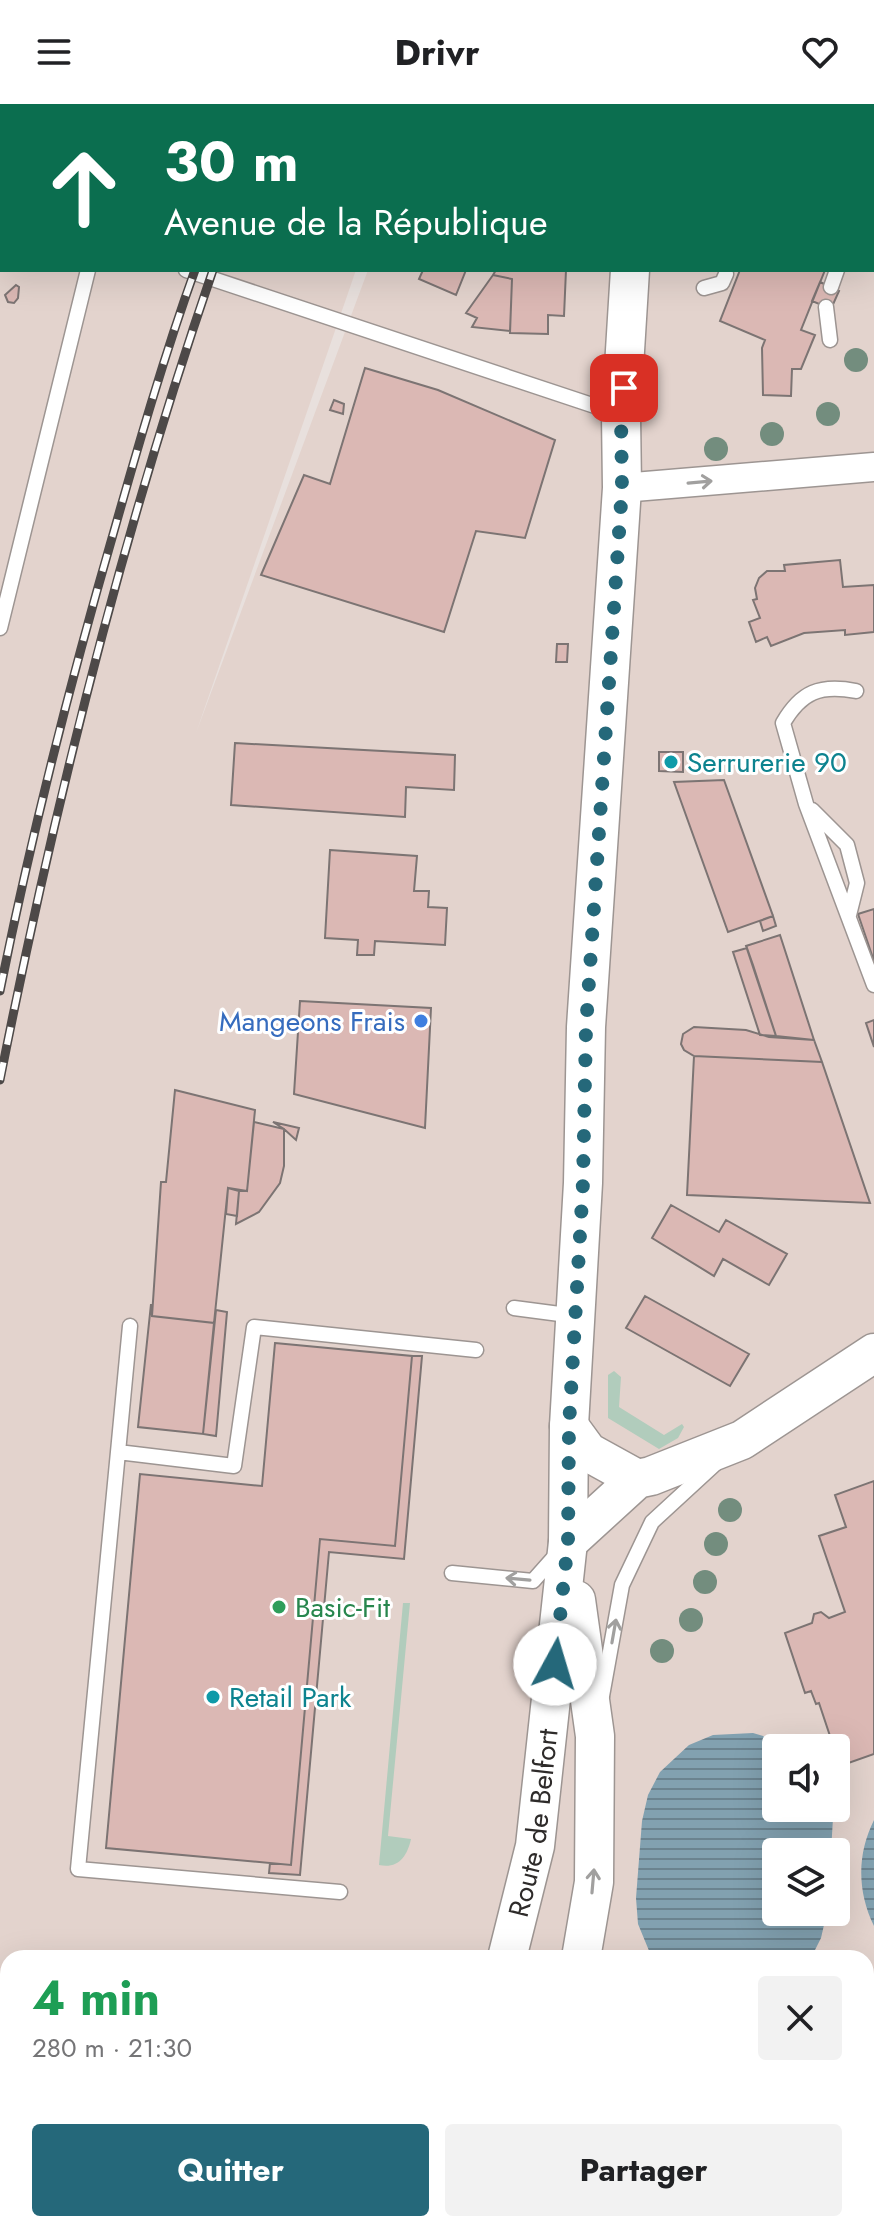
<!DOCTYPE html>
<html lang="fr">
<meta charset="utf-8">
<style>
body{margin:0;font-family:Jost,sans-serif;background:#f2f2f2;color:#202124;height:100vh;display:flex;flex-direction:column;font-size:30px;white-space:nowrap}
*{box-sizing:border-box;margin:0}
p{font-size:26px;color:#757577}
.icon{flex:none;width:44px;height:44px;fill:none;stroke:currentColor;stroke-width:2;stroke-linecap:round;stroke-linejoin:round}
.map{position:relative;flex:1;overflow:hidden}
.side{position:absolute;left:0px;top:1846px;width:874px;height:282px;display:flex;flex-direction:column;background:#fff;border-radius:24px 24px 0 0;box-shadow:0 8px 32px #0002}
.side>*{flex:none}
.hud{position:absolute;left:0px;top:0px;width:874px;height:168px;box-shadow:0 8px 32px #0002;background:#0b6e4f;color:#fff;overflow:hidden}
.tools{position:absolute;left:762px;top:1630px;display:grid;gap:16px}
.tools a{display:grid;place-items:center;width:88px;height:88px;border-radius:8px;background:#fff;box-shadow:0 8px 32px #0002;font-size:40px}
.pin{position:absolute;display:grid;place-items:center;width:68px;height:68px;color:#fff;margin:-34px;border-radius:16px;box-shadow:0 4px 12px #0006}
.me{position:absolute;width:88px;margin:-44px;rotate:6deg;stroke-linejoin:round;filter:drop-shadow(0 0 6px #0008)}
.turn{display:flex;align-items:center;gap:28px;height:168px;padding:0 32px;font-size:36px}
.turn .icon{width:104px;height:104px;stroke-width:2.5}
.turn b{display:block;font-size:56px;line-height:68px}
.round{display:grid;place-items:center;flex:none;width:84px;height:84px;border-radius:8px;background:#f2f2f2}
.summary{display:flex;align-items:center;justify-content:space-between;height:136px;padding:0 32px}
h1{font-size:48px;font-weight:700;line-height:60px;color:#1e9e55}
.primary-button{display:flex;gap:16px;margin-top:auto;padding:16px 32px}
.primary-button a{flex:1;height:92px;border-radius:8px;background:#25687a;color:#fff;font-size:32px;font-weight:700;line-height:92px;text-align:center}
.primary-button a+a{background:#f2f2f2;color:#202124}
header{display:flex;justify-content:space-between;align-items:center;height:104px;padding:0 32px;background:#fff;font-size:36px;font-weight:700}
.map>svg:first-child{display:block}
</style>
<header><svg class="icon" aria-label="menu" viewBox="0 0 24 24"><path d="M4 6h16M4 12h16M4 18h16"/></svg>Drivr<svg class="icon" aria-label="heart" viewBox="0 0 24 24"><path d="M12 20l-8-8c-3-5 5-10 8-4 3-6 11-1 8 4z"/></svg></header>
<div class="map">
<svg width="874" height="2127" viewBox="0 0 874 2127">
<defs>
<pattern id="water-rules" width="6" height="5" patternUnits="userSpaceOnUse" patternTransform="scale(2)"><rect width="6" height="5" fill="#82a1b0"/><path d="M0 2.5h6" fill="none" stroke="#6b838f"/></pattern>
</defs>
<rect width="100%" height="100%" fill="#e8e0dd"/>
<path fill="#e3d3cd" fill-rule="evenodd" d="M0,0h426l-424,2v164h354l-160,463 172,-463h504v-164h-443l1,-2h444v2127h-874zM776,1644h60v60h-60zM776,1748h60v60h-60zM8,1854h858v266h-858z"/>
<path fill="#b1ccbc" d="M614,1267l7,6 -2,30 45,28 18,-11 2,3 -6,11 -19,11 -51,-31v-43z
M403,1499h7l-22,233 23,3c-4,18 -13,30 -32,26z"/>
<path fill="url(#water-rules)" d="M753,1629l23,7 12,8h-12v60h51l6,10 -2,34h-55v60h51l-6,26 -10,20h-159l-14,-34 -2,-26 6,-77 6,-26 12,-23 29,-27 24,-10z
M874,1716v106c-17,-35 -17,-72 0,-106z"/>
<path fill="#dbb8b4" stroke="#7c7473" stroke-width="2" d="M423,166h43l-10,25 -37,-16z
M496,166h70l-2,46 -16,-1v19l-38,-1 2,-54 -19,-4z
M740,166h85l-24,60 14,5 -14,34h-9l-1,27 -28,-1 -1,-47 3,-8 -45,-19z
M493,171l19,4 -2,52 -38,-4 5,-9 -11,-5z
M820,178l19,9 -8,18 -19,-8z
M16,181l3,2 -1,11 -4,5 -6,-1 -3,-7z
M365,264l73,22 117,50 -30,98 -49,-7 -32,101 -183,-57 43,-100 26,9z
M334,296l10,4 -1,10 -13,-4z
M840,456l3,27 31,-2v47l-29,3v-5l-41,3 -33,13 -4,-9 -11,5 -7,-20 11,-4 -7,-18 4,-1 -2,-11 4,-10 8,-7h18l-1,-6z
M557,540h11l-1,18h-11z
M235,639l220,12 -1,35 -48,-3 -1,30 -174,-12z
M659,648h24v20l-24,-1z
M724,676l49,136 -45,16 -54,-150z
M330,746l87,6 -3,35h15l-1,16 19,1 -2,37 -70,-4 -1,14h-17l1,-15 -33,-2z
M874,805v52l-16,-47z
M773,812l3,10 -13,5 -3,-10z
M780,831l34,105 -38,-4 -30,-90z
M747,844l6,17 23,71 -16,-1 -27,-83z
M300,897l131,7 -6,120 -131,-34z
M874,916v27l-8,-24z
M694,923l52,3 23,7 45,3 8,22 -128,-6 -10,-6 -3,-6 2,-10z
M694,952l128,6 48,141 -183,-8z
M175,986l80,20 -8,81 -19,-3 -14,135 -62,-7 9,-134h5z
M254,1018l30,7v37l-4,17 -21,29 -23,12 3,-33h8z
M273,1018l26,6 -3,12 -12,-11z
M228,1084l11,3 -2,25 -11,-2z
M671,1101l48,27 7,-12 61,34 -18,31 -46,-26 -9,17 -62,-38z
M645,1192l104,58 -19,32 -104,-58z
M151,1200l1,12 62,7 -11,111 -65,-7z
M216,1206l11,2 -11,124 -13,-2z
M275,1239l137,13 -17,190 -75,-7 -29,326 -185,-17 34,-374 122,12z
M412,1252h10l-18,203 -75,-7 -29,323 -31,-2 1,-10 21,2 29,-326 75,7z
M874,1377v273l-34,12 -21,-63 -3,1 -5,-13 -6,2 -20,-60 27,-10 2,-9 7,-2 8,6 16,-6 -26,-76 27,-9 -11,-32z
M66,2120h33l15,7h-37l-11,-2z
M186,2120h54l-4,7h-36z"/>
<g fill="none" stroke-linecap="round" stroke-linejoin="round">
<g stroke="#9d9592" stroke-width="17">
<path id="lane" d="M123,0l4,2
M186,166l433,144
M831,183l6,-17
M704,184l18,-5 4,-9
M826,203l4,33
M0,524l88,-358
M856,587c-36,-7 -55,1 -73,32l23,81 68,181
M812,706l35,35 10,38 -8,32
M514,1204l61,8
M130,1222l-12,126 116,14 20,-139 222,23
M118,1348l-40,417 262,23
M452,1469l81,8 24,-27
M602,1592l20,-111 30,-63 63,-58"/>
</g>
<g stroke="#9d9592" stroke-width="31">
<path id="street" d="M622,384l252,-21"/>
</g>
<g stroke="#9d9592" stroke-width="41">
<g id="secondary">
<path d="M637,2l1,-2"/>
<path d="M569,1322l19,26 49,27"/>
<path d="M568,1438l69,-63 14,-3 91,-36 132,-87"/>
<path d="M576,1496l19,136 -1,146 -13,76"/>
<path id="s1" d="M507,1854l28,-112 33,-304 1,-116 14,-243 3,-156 36,-539 -1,-73 9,-145"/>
<path d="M416,2127l3,-7"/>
<path d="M497,2127l3,-7"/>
</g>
</g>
<path stroke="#a39d9b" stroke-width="5" stroke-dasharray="8 4" stroke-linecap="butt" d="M84,2l1,-2
M0,156l2,-4"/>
<use href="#lane" stroke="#fff" stroke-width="14"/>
<use href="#street" stroke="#fff" stroke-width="28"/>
<use href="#secondary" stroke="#fff" stroke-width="38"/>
<g stroke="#4d4948" stroke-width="9">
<path id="rail" d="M251,2l1,-2
M270,2l1,-2
M0,887c31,-155 70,-308 114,-460 25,-88 50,-175 81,-261
M0,976c54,-274 122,-546 213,-810"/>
</g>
<use href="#rail" stroke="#fff" stroke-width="6" stroke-dasharray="18" stroke-linecap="butt"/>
</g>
<g fill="#738d7e">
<circle cx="856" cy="256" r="12"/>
<circle cx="828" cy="310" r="12"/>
<circle cx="772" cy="330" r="12"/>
<circle cx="716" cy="345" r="12"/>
<circle cx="730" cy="1406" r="12"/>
<circle cx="716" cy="1440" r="12"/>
<circle cx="705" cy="1478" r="12"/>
<circle cx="691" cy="1516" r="12"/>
<circle cx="662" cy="1547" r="12"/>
</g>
<defs><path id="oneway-shaft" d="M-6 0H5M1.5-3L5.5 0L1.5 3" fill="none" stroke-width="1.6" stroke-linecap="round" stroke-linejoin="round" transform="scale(2)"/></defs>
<g stroke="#a1a09f">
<use href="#oneway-shaft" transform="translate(700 378) rotate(-5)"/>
<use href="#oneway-shaft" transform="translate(518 1475) rotate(-175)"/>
<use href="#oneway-shaft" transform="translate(614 1527) rotate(-80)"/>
<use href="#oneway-shaft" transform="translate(593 1777) rotate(-85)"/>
</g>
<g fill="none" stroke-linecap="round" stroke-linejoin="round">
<path stroke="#25687a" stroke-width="14" stroke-dasharray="0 25.2" d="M555,1560l13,-122 1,-116 14,-243 3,-156 36,-539 -1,-73 3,-27"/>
</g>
<g fill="#0f9aa8" stroke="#fff" stroke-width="3">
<circle cx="671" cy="658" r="8"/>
<circle cx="213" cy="1593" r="8"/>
</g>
<circle fill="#3f7fe0" stroke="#fff" stroke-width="3" cx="421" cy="917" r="8"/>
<circle fill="#2e9e5b" stroke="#fff" stroke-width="3" cx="279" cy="1503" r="8"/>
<g text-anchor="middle" stroke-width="6" stroke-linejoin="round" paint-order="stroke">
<g font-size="28" fill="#0d838f" stroke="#fff" text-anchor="start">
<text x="687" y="668">Serrurerie 90</text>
<text x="229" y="1603">Retail Park</text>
</g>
<g font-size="28" fill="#366cbe" stroke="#fff" text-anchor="end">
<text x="405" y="927">Mangeons Frais</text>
</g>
<g font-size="28" fill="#27864d" stroke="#fff" text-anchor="start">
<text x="295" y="1513">Basic-Fit</text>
</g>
<g font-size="28" fill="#2e2b2a" stroke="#fff">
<text dy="10" stroke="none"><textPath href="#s1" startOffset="138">Route de Belfort</textPath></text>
</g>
</g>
</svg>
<div class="tools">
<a><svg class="icon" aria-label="sound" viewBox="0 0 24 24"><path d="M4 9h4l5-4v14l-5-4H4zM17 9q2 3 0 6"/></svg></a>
<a><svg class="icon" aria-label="layers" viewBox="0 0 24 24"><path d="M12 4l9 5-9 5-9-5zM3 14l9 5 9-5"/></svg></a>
</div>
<div class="pin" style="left:624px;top:284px;background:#d93025"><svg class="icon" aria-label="arrive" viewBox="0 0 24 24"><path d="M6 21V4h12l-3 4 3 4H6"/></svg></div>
<svg class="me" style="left:555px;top:1560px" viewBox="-20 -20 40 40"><circle r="19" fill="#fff"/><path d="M0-13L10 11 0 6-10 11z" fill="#25687a"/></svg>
<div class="hud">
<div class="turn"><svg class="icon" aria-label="ahead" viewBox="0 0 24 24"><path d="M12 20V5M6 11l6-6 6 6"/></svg><div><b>30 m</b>Avenue de la République</div></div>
</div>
<section class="side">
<div class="summary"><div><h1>4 min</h1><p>280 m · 21:30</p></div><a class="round"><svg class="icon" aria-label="close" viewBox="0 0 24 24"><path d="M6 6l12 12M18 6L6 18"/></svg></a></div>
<div class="primary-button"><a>Quitter</a><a>Partager</a></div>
</section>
</div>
